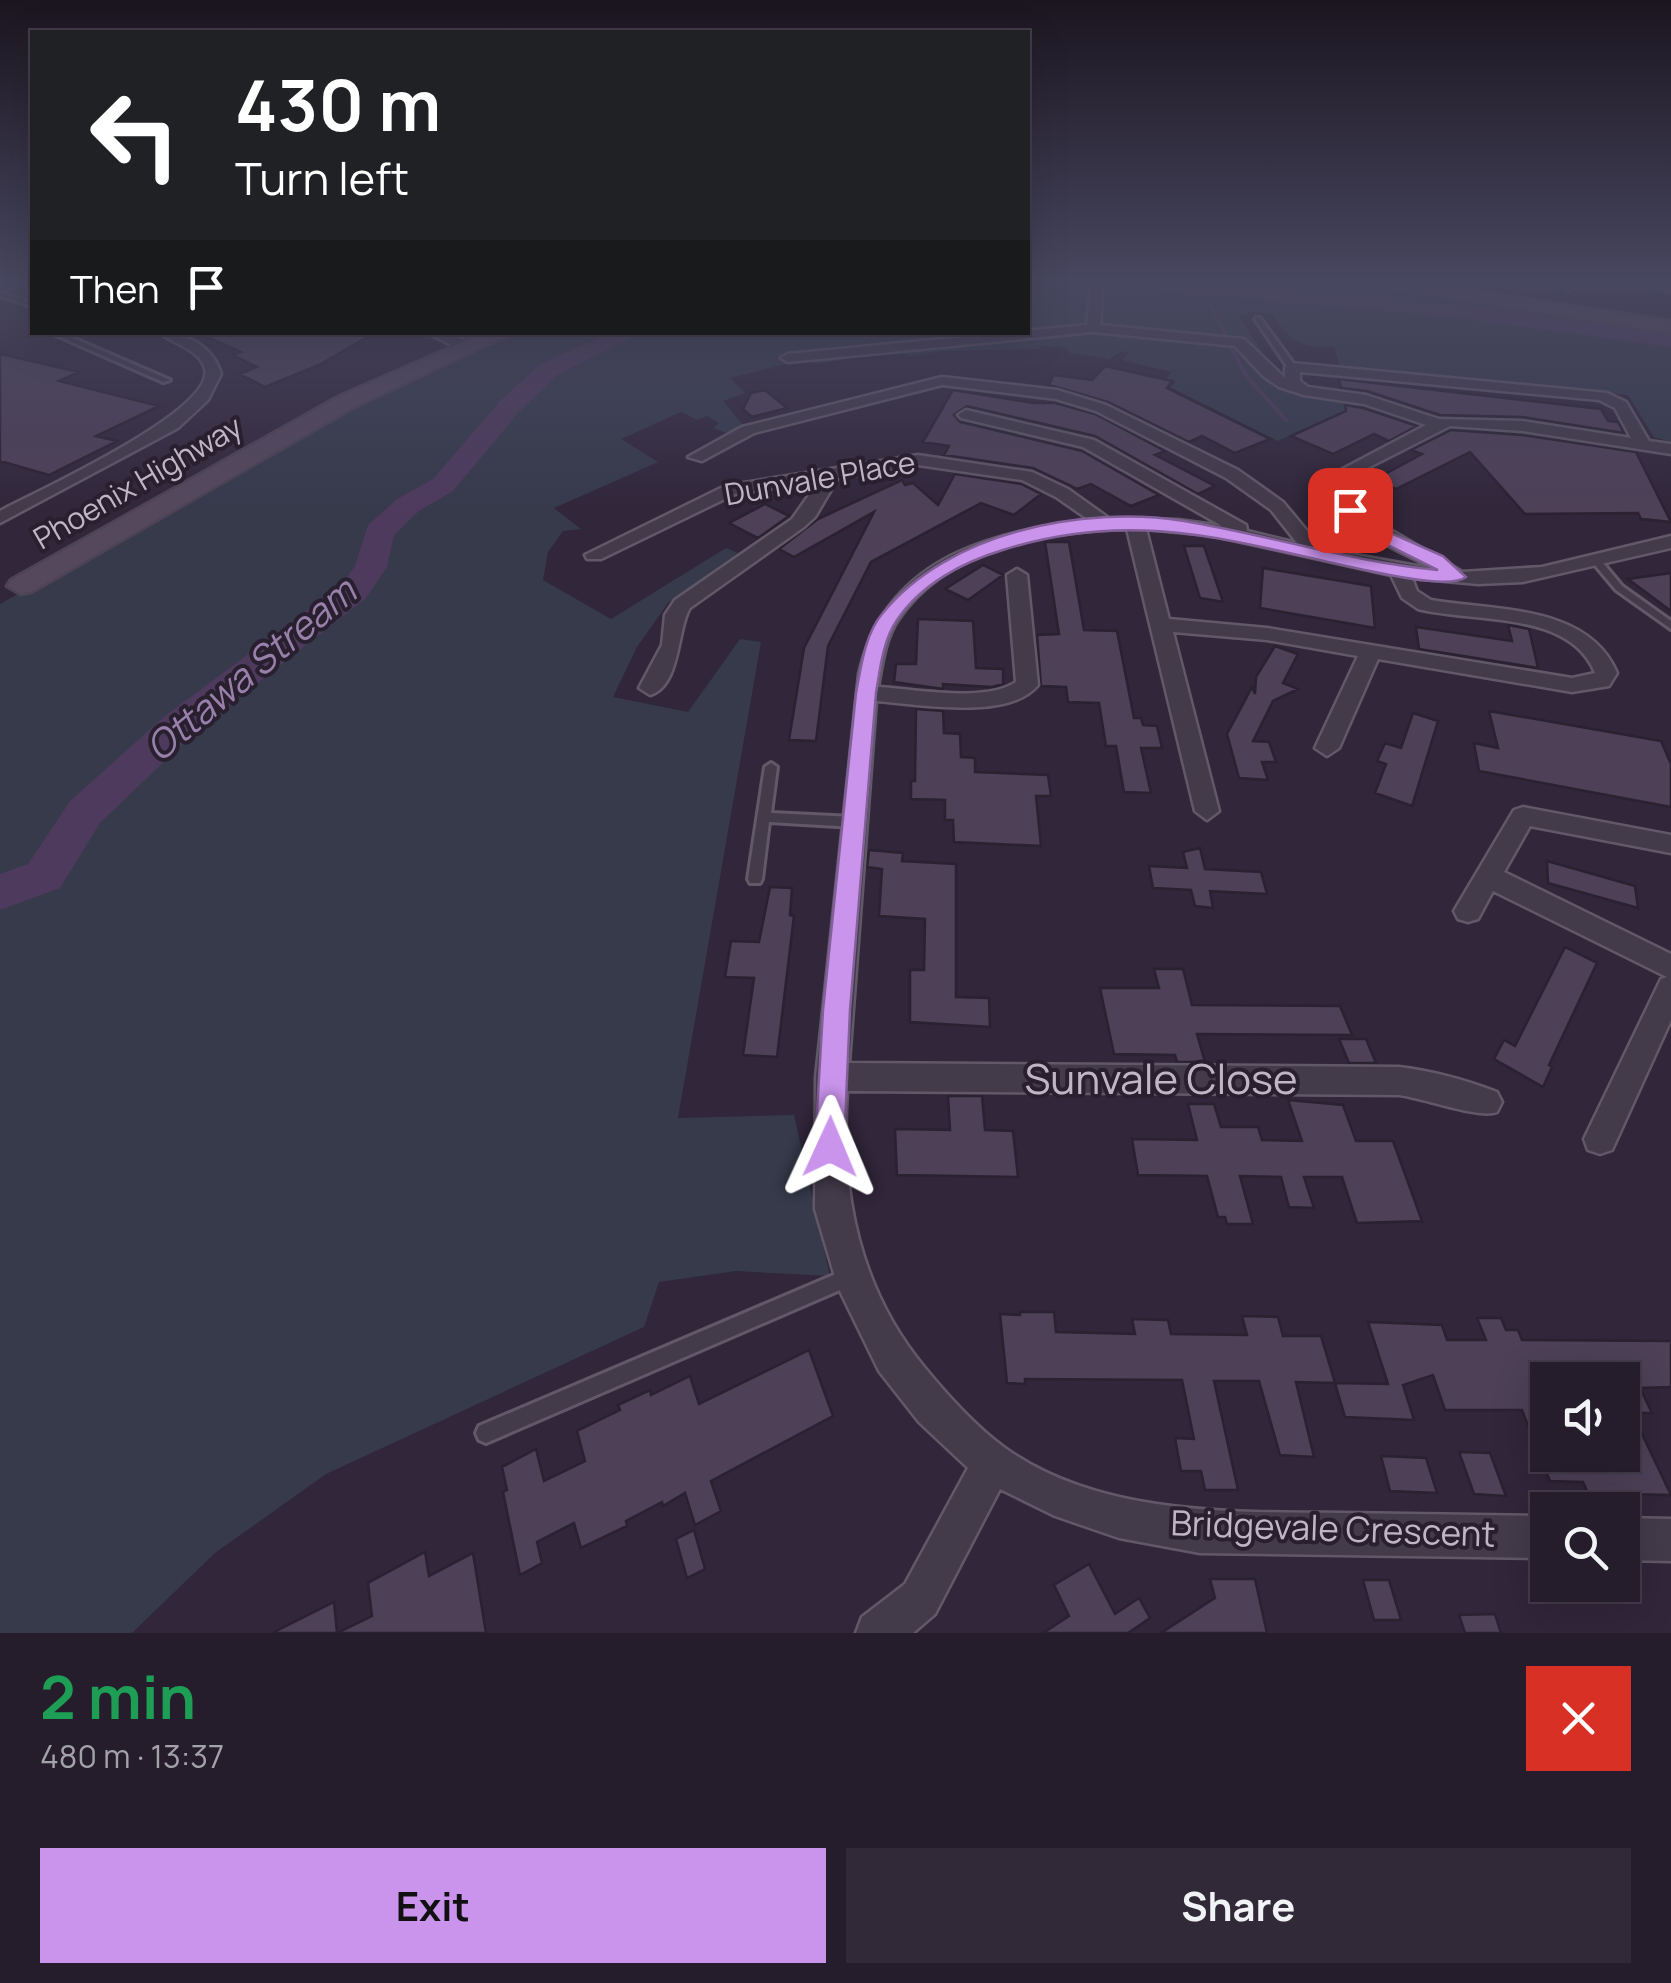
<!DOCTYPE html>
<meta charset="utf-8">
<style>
body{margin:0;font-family:Manrope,sans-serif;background:#312938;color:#f1f3f6;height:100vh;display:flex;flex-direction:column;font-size:38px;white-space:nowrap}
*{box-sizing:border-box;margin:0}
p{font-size:32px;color:#a3a1a9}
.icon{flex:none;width:55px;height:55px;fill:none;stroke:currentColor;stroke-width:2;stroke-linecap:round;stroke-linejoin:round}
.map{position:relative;height:1633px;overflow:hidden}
.details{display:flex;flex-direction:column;background:#251c2c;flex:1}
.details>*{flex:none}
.banner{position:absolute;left:30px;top:30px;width:1000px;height:305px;border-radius:0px;box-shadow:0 10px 40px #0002,0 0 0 2px #423a48;background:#202124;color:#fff;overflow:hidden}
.tools{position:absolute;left:1530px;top:1362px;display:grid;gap:20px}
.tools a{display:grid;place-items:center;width:110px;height:110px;border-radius:0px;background:#251c2c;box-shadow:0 10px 40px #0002,0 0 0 2px #423a48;font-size:50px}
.pin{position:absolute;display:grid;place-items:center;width:85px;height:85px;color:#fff;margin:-42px;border-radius:20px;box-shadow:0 5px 15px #0006}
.me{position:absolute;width:110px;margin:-55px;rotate:1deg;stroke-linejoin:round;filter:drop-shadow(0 0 8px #0008)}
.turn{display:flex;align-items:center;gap:35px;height:210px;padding:0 40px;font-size:45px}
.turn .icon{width:130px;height:130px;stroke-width:2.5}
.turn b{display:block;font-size:70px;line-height:85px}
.then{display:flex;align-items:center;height:95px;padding:0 40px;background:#0003;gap:20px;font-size:38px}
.round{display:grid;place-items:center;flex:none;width:105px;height:105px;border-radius:0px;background:#312938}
.headline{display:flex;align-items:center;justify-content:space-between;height:170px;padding:0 40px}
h1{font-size:60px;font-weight:700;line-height:75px;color:#1e9e55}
.button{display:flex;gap:20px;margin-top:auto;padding:20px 40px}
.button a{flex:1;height:115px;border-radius:0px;background:#ca94ec;color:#111;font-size:40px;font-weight:700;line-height:115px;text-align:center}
.button a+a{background:#312938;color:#f1f3f6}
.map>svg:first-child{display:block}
</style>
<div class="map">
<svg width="1671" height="1633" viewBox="0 0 1671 1633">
<rect width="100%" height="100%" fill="#31263a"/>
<path fill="#363a4b" d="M1028,283h341l302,47v112l-17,-5 -26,-42 -289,-30 -5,-19c-33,4 -46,-6 -62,-33l-22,-1 -11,5 47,71 16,7 60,8 -84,38 -108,-54 6,-5 -10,-3 5,-7 -49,-12 7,-7 -7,-2 -13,8 -39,-6 -2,-5 -27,-3 -1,4 -95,2 -37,5 -8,-5 -85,13 -8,-5 -77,19 15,15 -22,8 20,24 -17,8 -13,-5 6,-5 -12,-7 -10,4 -16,-8 -60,27 37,23 -104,46 27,21 -18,2 -15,21 -5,28 68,39 115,-71 12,5 -70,50 -31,44 -24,50 75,15 52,-73 21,3 -83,476 116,-3 36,161 -94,-5 -77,11 -15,45 -318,147 -111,79 -83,80h-132v-1029l401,-225 119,-46 508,-1z"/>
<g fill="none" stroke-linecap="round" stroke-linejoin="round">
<path stroke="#4e3a5d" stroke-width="4" d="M1190,287l21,18 15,31
M615,332v7
M1229,344l18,33 39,43"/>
<path fill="#4e3a5d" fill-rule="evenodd" d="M1123,283c184,0 366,25 548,50v14l-219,-30 -319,-28z
M612,332h31l-86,43 -38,37 -66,79 -34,20 -25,24 -7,32 -21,31 -173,136 -93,89 -40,65 -60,22v-36l28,-10 42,-63 95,-85 177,-132 13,-18 13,-41 29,-26 36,-20 68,-79 38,-35z"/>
</g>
<path fill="#4d4057" stroke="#2a2131" stroke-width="2.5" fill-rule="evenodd" d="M197,332h179l-57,33 -54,22 -26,-13 18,-7 -25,-12 9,-3z
M0,354l79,18 -20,9 100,25 -63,30 21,5 -68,34 -49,-14z
M1105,366l67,15 -5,7 103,51 -35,14 -33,-17 -13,6 -81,-40 -59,-17 4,-10 39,5z
M1339,379l262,30 7,12 10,1 6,11 -102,-16 -82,-2 -73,-24 -26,-3z
M765,390l22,18 -35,9 -9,-8 8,-16z
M953,390l80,13h22l40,11 70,37 -10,4 60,31 -17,8 -103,-58 -128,-30 -13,9 6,7 122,29 77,44 -28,11 -40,-22 -14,5 -44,-21 -89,-13 5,-9 -26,-4z
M1345,405l18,3 54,18 -28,15 -15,-7 -41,20 -42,-18 55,-25z
M1451,430l71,5 114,17 35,70 -30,-3 -3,-6 -113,1 -55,-62 -74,37 -22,-9 48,-26 -11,-4z
M955,474l66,10 20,10 -27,21 -33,-12 -110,59 -43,84 -12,95 -27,-1 15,-92 70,-136 -80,45 -15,-8 39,-30 84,-39 3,5 8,-2 25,22z
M765,504l24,12 -31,22 -29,-15z
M1045,542h24l15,88 33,1 17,87h7l2,7 14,1 5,22h-21l10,45 -27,-1 -8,-46h-10l-7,-43 -31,-1 -2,-15 -25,-1 -4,-51 22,-1z
M1184,546h20l19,56 -23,-4z
M983,565l20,10 -35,25 -23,-11z
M1263,568l108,18 4,42 -115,-20z
M1671,573v38l-43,-32z
M918,619l55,2 3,47 27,1v15l-11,3 -49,-3v5l-49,-7 2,-18h20z
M1508,625l21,4 9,39 -119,-19 -3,-22 96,14z
M1275,646l23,8 -15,29 15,6 -25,12 -20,40 16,1 7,20h-14l6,18 -29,-2 -12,-44 25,-47 3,7 1,-17z
M916,709l27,2 1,22 16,1 1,23 14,1v14l73,3 3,21h-15l5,50 -87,-4 -1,-22h-8v-20l-34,-1v-18h4z
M1489,711l172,30 10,23v43l-192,-36 -5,-28 24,5z
M1413,713l25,8 -26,85 -37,-13 11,-29 -9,-3 8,-18 16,5z
M1200,848l5,21 56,3 6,22 -57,-3 3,17 -18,-2 -4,-16 -38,-2 -4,-22 38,2 -4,-16z
M869,850l34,3 -1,8 54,3v133l33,1 1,29 -80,-5v-52h14l1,-51 -46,-3 3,-47 -15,-2z
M1547,861l88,25 3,22 -90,-25z
M770,887l22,1 -2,27 4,1 -17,141 -34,-2 11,-77 -29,-1 6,-36 28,1z
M1565,947l32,16 -48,102 3,2 -9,20 -49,-28 10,-19 11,6z
M1154,969h29l9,36 148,1 12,29 -155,-1 8,28h-28l-2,-7 -61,-1 -14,-66h59z
M1339,1039h27l10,24h-27z
M948,1096h34l3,34 28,1 5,46 -121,-2 -2,-46 55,1z
M1288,1100l55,5 13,36h37l29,80 -65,2 -15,-46h-38l10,31 -25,-1 -8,-30 -41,-1 13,48h-26l-2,-7h-7l-11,-41 -69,-1 -6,-36 65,1 -9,-36h26l7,23h37l4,13 40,1z
M1020,1312h34l2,20 79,2 -3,-15 36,1 3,14 76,1 -5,-19 36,1 5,19h38l14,47 -39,-1 18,75 -34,-2 -21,-74h-45l24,109h-33l-4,-19h-20l-6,-33 19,1 -12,-59 -157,-1v5l-18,-1 -7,-69 20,1z
M1477,1318h24l5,12h12l4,10 149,1v46l-31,1 12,25h-20l39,82 -83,-2 -5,-11 -33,-1 -28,-71h-77l-12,-35 -30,10 11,35 -69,-3 -10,-34 53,1 -20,-62 74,3 5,15h39zM1548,1380h74v75h-74z
M809,1350l24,66 -122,65 10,30 -26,14 -10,-32 -22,13 -1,-4 -36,19 1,5 -46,22 -7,-25 -37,19 5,21 -22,12 -17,-83 4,-2 -5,-23 34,-18 8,32 41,-20 -8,-30 43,-21 -2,-5 32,-15 1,5 39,-19 9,28z
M1459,1452l31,1 16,43 -32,-2z
M1381,1456l45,2 11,35 -47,-2z
M694,1530l11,39 -18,9 -11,-39z
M425,1552l4,24 44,-23 13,80h-214l62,-31 3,31 35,-17 -4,-33z
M1089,1564l26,50 24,-16 11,20 -22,15h-85l26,-17 -15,-31z
M1210,1579h45l12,54h-106l54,-35z
M1363,1580h26l12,40h-27z
M1495,1614l6,19h-36l-6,-18z"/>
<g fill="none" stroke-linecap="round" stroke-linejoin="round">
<g stroke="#615868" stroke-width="6">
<path id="service" d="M15,283h8l-23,8v-4z
M1547,283h6l-5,5 -3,-2z
M1570,283h6l-6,7h-4z
M0,292l30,10 1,1 -3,2 -28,-9z
M1256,318h4l36,49 -1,2h-6l-34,-50z
M49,332h10l111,48 -7,2z
M1595,556l3,1 24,29 49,35v8l-55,-39 -26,-31z
M771,763l6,4 -6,46 83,4 6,5 -6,5 -85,-5 -7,57 -2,4h-10l-2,-4 17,-112z
M850,1268l6,3 3,6 -3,6 -363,157 -7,3 -7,-3 -3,-7 3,-7z"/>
</g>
<g stroke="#615868" stroke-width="5">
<path id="minor" d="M1091,283h12l-3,42 144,14 41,39v-11l7,-4 315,30 19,9 23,39 22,3v10l-149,-23 -72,-5 -110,56 3,12 27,24 92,54 80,-5 129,-31v12l-148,34 -45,2 -66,-6 5,13 14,9c63,11 157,4 186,73l-8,13 -37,6 -194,-33 -39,89 -12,8 -12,-8 43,-92 -91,-16 -94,-8 46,179 -12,9 -12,-9 -68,-282c-79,2 -182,19 -229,91 -13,19 -16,45 -20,67 37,2 107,16 138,-5l-9,-107 10,-6 10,6 11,110c-29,36 -120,19 -162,16l-27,362 550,4c34,4 66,13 98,25l5,10 -5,10c-17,7 -74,-14 -98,-17l-552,-4c-7,101 12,198 78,277 23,28 50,58 80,80 95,68 228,64 338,65 68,1 136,2 205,3v42l-348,-5 -81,-15 -64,-22 -55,-27 -65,125 -22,19h-57l6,-16 43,-33 63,-116 -49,-46 -40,-51 -41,-84 -23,-78 1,-132 43,-403c25,-113 127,-142 230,-154l-33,-23 -34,-17 -104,-15 -80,13 -23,39 -11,10 -114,81c-13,20 -9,78 -40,87l-11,-7 23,-43 3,-30 10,-15 117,-81 27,-38 -84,13 -134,65h-14l-2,-4 140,-69 193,-31 114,17 36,17 42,30 68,1 44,6 -139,-79 -122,-29 -3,-3 8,-5 128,30 152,85 1,6 50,12 -26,-33 -45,-32 -130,-67 -40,-12 -114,-14 -188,48 -52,28 -14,-4 54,-30 200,-50 115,13 49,15 132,65 45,32 39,47 112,20c-39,-22 -100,-41 -112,-89l104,-55 -62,-21 -60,-9 -25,-8 -16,-11 -28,-30 -142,-14 -305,30 -7,-4 7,-4 299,-29zM1300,372l299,28 16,8 16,30 -109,-17 -83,-2 -73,-24 -58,-8 -8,-6zM1146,529l64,6 181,40 11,23 16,11c55,14 152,1 177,64l-23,5 -305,-50 -98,-9z
M1631,283h40v8z
M158,332c27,0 55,14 63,42l-13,26 -30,28 -178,95v-12c35,-19 215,-100 205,-142 -4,-19 -33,-26 -47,-37z
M1523,807l148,28v18l-141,-27 -26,46 167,82v66l-59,130 -12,4 -12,-4 -4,-11 77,-160 6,-2 -174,-86 -15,28 -10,3 -10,-3 -4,-8 60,-101z
M1622,1518l49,1v42l-49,-1z"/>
</g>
<g stroke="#615868" stroke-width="5">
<path id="tertiary" d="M426,332h23l26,14 -14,4z"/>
</g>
<g stroke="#4c4353" stroke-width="5">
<path id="secondary" d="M1381,283h39l251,38v12l-281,-45z
M486,332h28l-160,75 -323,185 -10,2 -14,-8 4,-6 327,-183z"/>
</g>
<use href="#service" fill="#433a4a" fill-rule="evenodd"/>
<use href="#minor" fill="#433a4a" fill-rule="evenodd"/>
<use href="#tertiary" fill="#433a4a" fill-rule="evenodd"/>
<use href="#secondary" fill="#55485d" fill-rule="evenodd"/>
</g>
<linearGradient id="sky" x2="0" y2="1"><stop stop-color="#1b1520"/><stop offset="0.55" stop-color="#484760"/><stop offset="1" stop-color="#484760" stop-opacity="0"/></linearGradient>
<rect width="1671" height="511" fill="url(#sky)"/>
<path fill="#ca94ec" stroke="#836099" stroke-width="2.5" d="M1350,505l38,27 55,24 23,21c-15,12 -76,-2 -96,-6 -133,-28 -232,-64 -367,-21 -40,12 -82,34 -106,70 -14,20 -17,49 -21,73l-26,317 -6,137 -4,10 -10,4 -11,-4 -4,-10 8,-137 33,-317c5,-26 9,-59 26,-79 66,-82 201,-109 302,-93 85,14 168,41 254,49l-62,-31 -32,-26 -2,-3z"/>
<g text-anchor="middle" stroke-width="8" stroke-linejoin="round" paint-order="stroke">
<g font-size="30" fill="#bfb5c6" stroke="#281f2f">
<text transform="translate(820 479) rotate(-10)" y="10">Dunvale Place</text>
<text transform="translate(138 483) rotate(-30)" y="10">Phoenix Highway</text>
</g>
<g font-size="35" fill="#bfb5c6" stroke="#281f2f">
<text transform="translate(1333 1529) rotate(2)" y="12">Bridgevale Crescent</text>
</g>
<g font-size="38" font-style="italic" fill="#9880aa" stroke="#281f2f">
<text transform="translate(251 670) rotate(-40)" y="13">Ottawa Stream</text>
</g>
<g font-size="42" fill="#bfb5c6" stroke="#281f2f">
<text x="1161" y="1094">Sunvale Close</text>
</g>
</g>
</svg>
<div class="tools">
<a><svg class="icon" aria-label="sound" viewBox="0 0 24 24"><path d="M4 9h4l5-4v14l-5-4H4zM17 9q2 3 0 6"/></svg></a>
<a><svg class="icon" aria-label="search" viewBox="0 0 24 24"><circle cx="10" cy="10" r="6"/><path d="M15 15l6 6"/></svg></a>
</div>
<div class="pin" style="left:1350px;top:510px;background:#d93025"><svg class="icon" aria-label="arrive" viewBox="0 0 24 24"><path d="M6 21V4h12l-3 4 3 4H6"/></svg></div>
<svg class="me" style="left:830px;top:1147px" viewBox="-20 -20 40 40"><path d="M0-17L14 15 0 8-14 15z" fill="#ca94ec" stroke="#fff" stroke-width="4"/></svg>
<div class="banner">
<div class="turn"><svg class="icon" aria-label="left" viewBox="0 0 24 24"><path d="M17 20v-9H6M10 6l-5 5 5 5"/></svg><div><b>430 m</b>Turn left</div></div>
<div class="then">Then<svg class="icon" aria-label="arrive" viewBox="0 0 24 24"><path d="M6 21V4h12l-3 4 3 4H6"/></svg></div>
</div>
</div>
<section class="details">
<div class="headline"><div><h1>2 min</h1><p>480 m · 13:37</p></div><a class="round" style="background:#d93025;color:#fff"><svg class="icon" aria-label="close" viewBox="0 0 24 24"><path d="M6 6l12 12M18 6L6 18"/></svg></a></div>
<div class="button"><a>Exit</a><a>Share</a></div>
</section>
